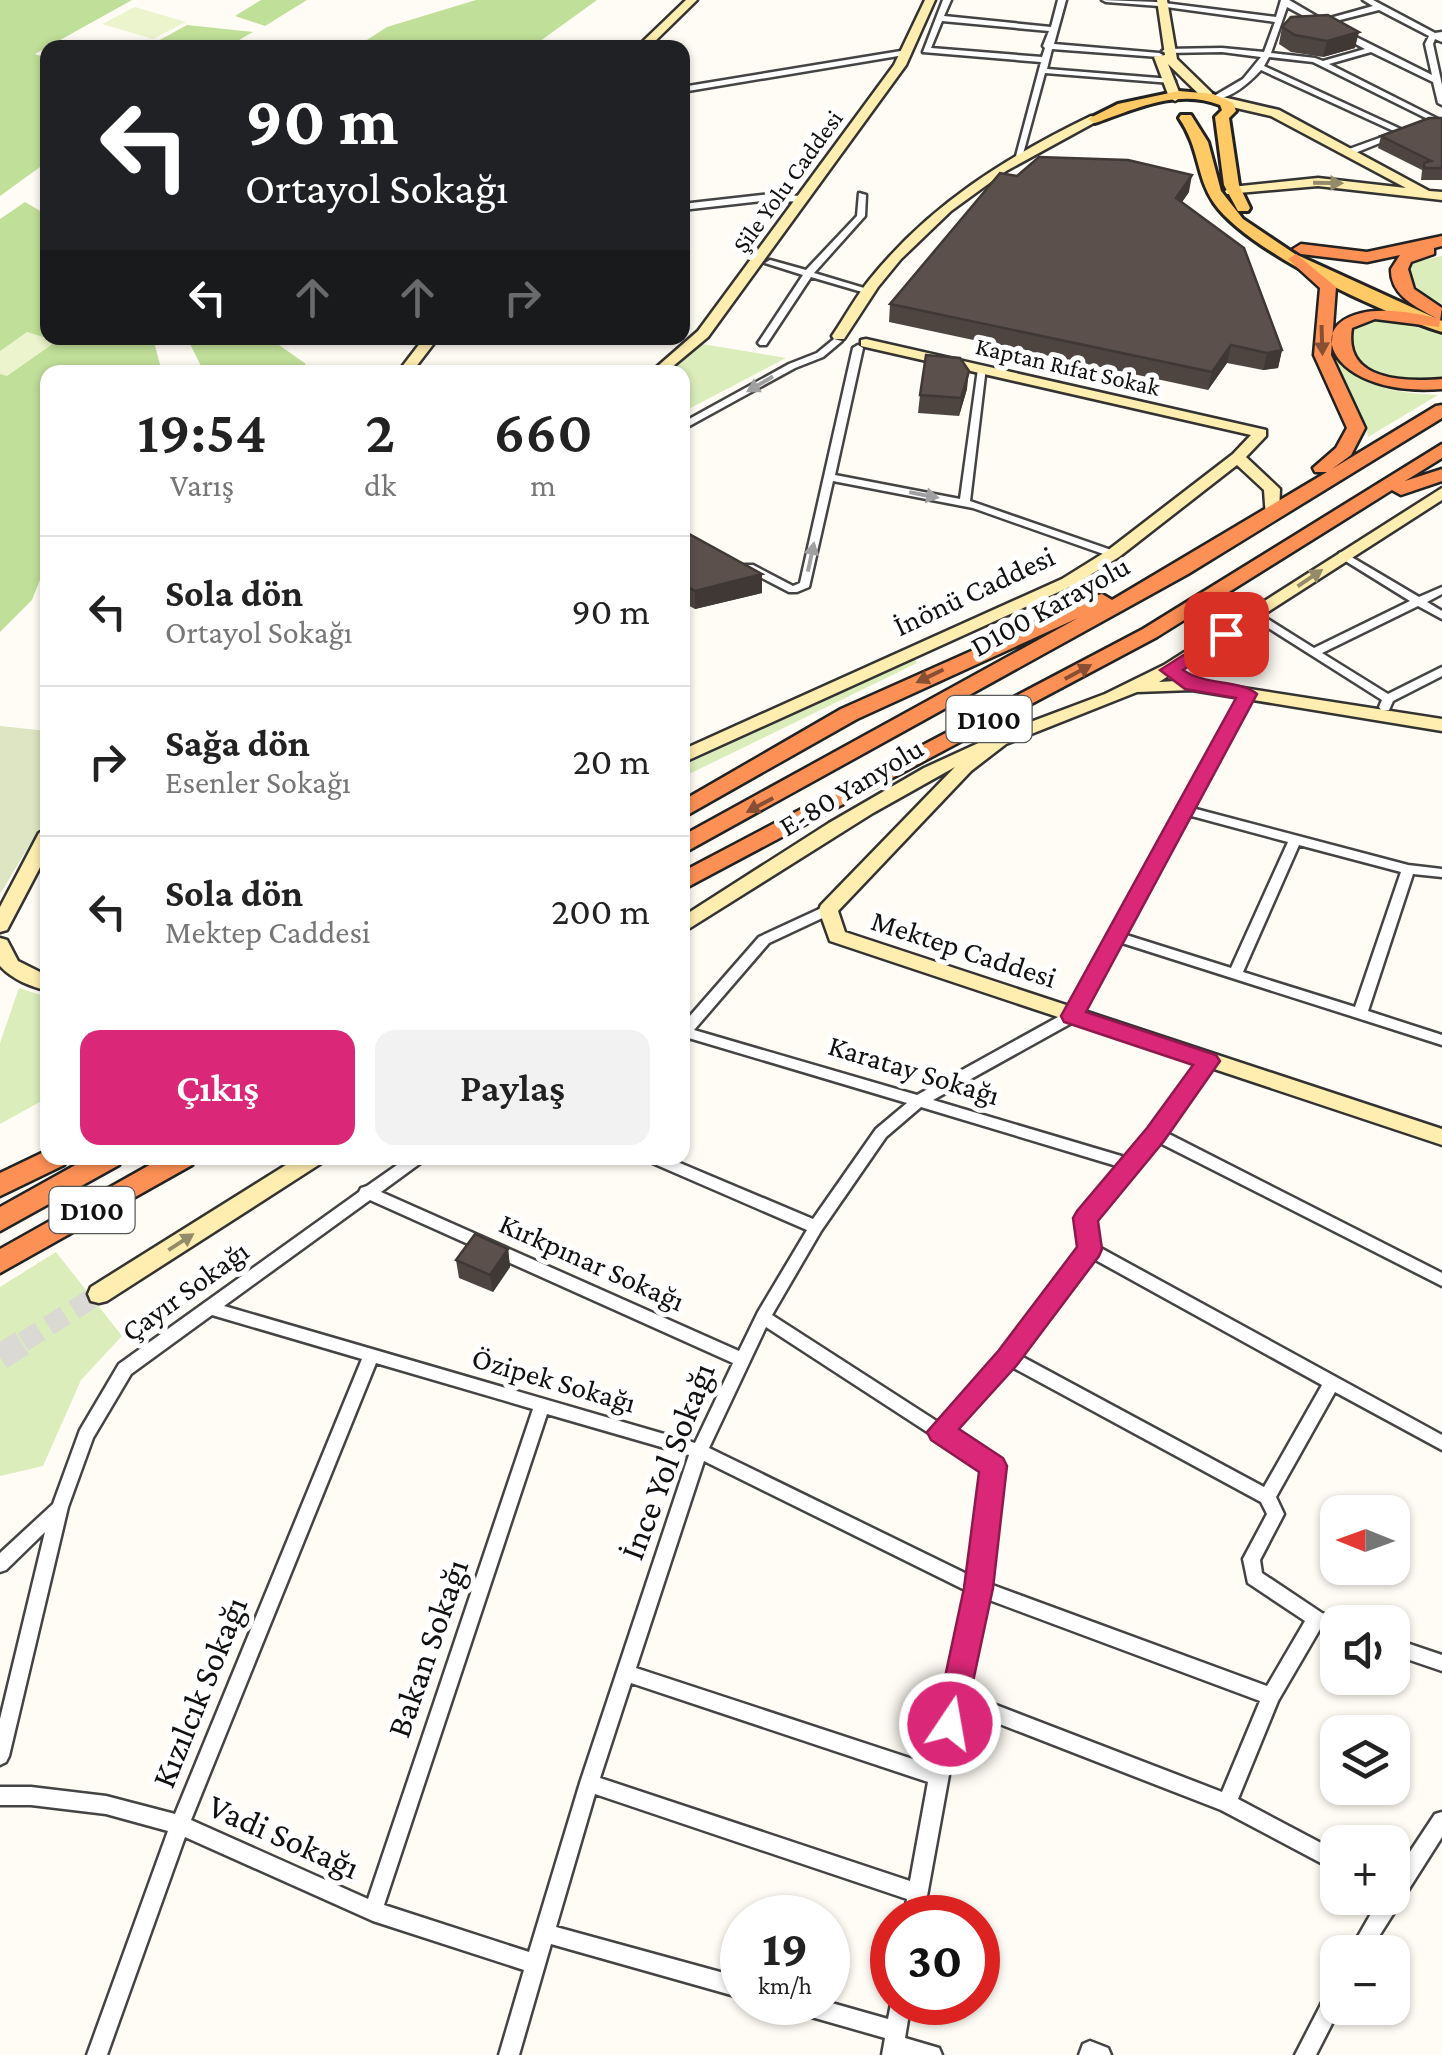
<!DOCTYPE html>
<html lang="tr">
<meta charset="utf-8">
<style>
body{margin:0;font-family:"Crimson Pro",serif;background:#f2f2f2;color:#222;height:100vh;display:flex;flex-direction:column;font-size:38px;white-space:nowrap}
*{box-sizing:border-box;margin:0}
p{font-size:32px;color:#767676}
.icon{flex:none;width:55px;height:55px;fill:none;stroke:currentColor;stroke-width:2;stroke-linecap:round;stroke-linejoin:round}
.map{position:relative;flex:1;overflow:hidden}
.drawer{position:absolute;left:40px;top:365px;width:650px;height:800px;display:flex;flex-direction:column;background:#fff;border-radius:20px;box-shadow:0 2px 8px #0004}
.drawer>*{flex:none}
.guide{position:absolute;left:40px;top:40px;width:650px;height:305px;border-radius:20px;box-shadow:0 2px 8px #0004;background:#202124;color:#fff;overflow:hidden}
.needle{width:65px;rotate:271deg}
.controls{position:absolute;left:1320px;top:1495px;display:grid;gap:20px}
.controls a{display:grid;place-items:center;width:90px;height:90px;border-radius:20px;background:#fff;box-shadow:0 2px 8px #0004;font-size:50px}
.speed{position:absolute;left:720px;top:1895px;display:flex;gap:20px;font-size:50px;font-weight:700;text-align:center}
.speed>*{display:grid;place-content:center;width:130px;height:130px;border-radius:50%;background:#fff;box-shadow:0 2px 8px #0004;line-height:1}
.speed small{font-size:25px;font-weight:400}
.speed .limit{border:15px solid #d22;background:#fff;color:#111}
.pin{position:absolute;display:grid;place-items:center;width:85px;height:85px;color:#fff;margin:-42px;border-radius:20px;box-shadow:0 5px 15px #0006}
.me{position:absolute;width:110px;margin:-55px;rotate:12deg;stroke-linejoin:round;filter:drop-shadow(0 0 8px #0008)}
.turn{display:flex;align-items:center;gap:35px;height:210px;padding:0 40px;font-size:45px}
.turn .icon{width:130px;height:130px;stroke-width:2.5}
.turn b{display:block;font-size:70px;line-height:85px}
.lanes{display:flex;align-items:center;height:95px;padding:0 40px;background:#0003;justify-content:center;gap:50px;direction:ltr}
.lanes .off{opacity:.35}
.eta{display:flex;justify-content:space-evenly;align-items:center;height:170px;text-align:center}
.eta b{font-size:60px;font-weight:600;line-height:70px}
.button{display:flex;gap:20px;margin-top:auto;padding:20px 40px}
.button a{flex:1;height:115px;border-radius:20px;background:#db2777;color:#fff;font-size:40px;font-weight:600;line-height:115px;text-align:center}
.button a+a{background:#f2f2f2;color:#222}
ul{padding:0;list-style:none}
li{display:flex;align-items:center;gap:30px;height:150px;padding:0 40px;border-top:2px solid #e0e0e0}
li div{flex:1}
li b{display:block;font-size:38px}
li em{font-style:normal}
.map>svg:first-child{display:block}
</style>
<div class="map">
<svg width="1442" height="2055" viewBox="0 0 1442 2055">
<rect width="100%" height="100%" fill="#fffcf5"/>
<path fill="#daedba" d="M1442,256v48l-18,-9 -17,-19 6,-14z
M1395,320l47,15v44c-25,4 -77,5 -89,-24 -3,-7 -1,-17 -1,-24l13,-10z
M702,344l84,14 -103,54 -1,-40h-18z
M1337,358c26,31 62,35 101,37l-70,42c-4,-28 -24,-50 -36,-77z
M914,656l3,7 -234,114v-11z
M19,988l28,9v101l-47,26v-81z
M56,1252l66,84 -41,44 -38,86 -43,10v-189z"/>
<path fill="#c0df98" d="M0,0h132l-97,54 12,4v104l-47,34z
M261,0h46l-42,26 -30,-10z
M476,0h121l-65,47h-176l31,-20z
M187,25l66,7 -26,15h-80z
M25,202l22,13 1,123h105l9,34h-114l-1,190 -15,38 -32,32v-413z
M187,338h107l-15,7 27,19 -8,8h-94z"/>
<path fill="#dde5c2" d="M0,726l48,5 -1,85 -47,78z"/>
<path fill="#ebf4cd" d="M135,7l51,15 -33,17 -51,-15z
M27,332l30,9 -50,35 -7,-2v-23z"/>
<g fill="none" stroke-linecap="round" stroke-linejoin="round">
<path stroke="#dbd9d3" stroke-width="20" stroke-dasharray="20 10" stroke-linecap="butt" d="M23,1342l76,-48"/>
<path stroke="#dbd9d3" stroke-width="26" stroke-dasharray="26 12" stroke-linecap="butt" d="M0,1357l27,-17"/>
<g stroke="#444" stroke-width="5">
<path id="street" d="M943,0h8l-7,16 107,11 7,-27h8l-12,44 105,9 4,2 -4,2 -107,-8 -5,20 124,10 4,2 -4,2 -126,-10 -22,81 -7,2 25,-94 -118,-10zM942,21l107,10 -6,15 2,2 -3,9 -111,-9z
M1102,0l54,2 120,15 5,-17h8l34,20 50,-14 -10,-6h10l62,33 7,-1v10l-7,-3 -2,5 9,41v20l-4,-2 -5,-21 -62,-30 -42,12 113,57v5l-129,-64 -44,-5 -5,9 143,66 -52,21h-6v-4l47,-17 -135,-62c-13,14 -28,27 -47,30v-4l29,-17 18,-22 -39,-5 -56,1 -4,-2 4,-2 56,-1 42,4 11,-30 -116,-16 -53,-4zM1287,7l78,42 -42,12 -8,-3 -44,-5zM1379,10l50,26 -4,8 7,31 -104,-52z
M907,50l4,2 -1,2 -228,38v-5z
M859,193l7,2 -1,21 -51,57 60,18 -5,3 -58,-17 -45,68h-6l-2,-2 45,-68 -38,-12 5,-3 36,10 51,-54z
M771,194l29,2 4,3 -4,3 -29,-2 -89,10v-6z
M834,339l8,2 -19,16 -28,11 -113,62v-7l107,-59 28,-11z
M858,345l5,3 -28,127 125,24 18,-130 8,-2 -16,134 147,51v4h-8l-136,-48 -140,-27 -24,106 -12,5h-8l-44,-23v-4h8l40,21 7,-3 53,-235z
M1343,552l76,45 23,-10v7l-15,8 15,9v8l-24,-13 -96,47 66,41 54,-27v9l-49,25 -4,9h-8l-2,-3 3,-7 -134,-85 2,-2h8l56,35 96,-47 -71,-44v-4z
M1248,690l6,4 -62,114 216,57 34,4v8l-29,-3 -45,137 74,24v10l-323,-103 -42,78 -144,80 195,58 23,-28 52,-73h10l2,4 -2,4 -48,67 277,141v13l-284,-144 -65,78 4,26 345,189v15l-107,-58 -59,105 8,17 -24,46 2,13 60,40 23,9h-7v13l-18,-6 -42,72 -40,98 100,53v20l-117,-62 -260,-101 -38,209h-19l3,-19 -312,-105 -39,133 186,51v20l-191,-54 -32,111h-20l25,-85 -151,-49 -188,-84 -78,218h-20l81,-224 -62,-17 -75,-9h-31v-18h31l75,9 69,18 187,-455 -150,-44 -81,59 -38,64 -25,69 -59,249 -3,6 -6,3v-46l45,-187 -39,38 -6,2v-19l53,-49 27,-74 39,-66 240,-172 2,-4 6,-2 40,-28h17l-2,4 -41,30 358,159 19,-39 49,-82 -157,-68 -2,-4h20l145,61 63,-90 31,-26 -225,-67v-11l77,-88 69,-32 7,5 -2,3 -64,30 -75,87 223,65 150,-83 175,-318zM1188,815l100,27 -57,126 -108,-34zM1299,845l102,27 -46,135 -112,-35zM921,1107l199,60 -42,52 4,29 -80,104 -64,70 -166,-107 49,-84 65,-94zM370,1200l363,163 -38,80 -471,-137zM1092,1258l230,127 -58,102 -245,-132zM766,1327l218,142 -13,107 -262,-128zM376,1363l157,46 -165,490 -177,-79zM1010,1366l251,136 6,12 -24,45 5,24 57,38 -38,65 -280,-103 14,-117 -2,-5 -48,-31zM547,1414l142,41 -109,328 -51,169 -145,-47zM704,1461l265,131 -38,173 -295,-97zM984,1598l276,103 -38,91 -257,-99zM631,1683l297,99 -18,99 -310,-103z
M1392,1638l50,17v16l-50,-17z
M1442,1812v25l-73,115h-20l31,-54h12v-19l43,-65z
M1338,1982v26h2l-24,47h-21l36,-70z
M892,1999v3h19l-6,36 34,10 3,7h-60l3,-17 -91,-26 -7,-3 -3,-7h44l60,17z
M1090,2041l18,7 3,7h-32l4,-11z"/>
</g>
<g stroke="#333" stroke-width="5">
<path id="secondary" d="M686,0h11l-49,48h-12z
M925,0h10l-29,65 -198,272 -42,35h-15l47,-41 196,-266z
M1157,0h10l10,59 35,34v6h-8l-36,-35 13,33 -6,4 -6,-4 -15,-40 11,-2z
M1223,97l56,13 150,81 13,1v8l-124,-14 -91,8 -2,-3 6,-4 87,-9 88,10 -135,-72 -52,-12 -2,-3z
M1091,116l10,3 -95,52 -55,40 -50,48 -23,28 -34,52h-10l-2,-3c13,-19 24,-40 38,-57 60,-74 136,-122 221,-163z
M424,338h14l-26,34h-14z
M866,339l400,91v6l-20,21 34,32 -1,26 -3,3h-10l-2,-28 -27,-25 -118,92 -45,28 -392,178v-13l380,-171 45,-28 126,-97 18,-19 -390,-89v-6z
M1442,488v12l-283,182 33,-2 250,39v12l-250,-41 -55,2 -131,52 -35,27 -133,140 7,21 597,197v16l-612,-204 -11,-31 2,-5 134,-138 -82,46 -191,120v-16l147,-94 95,-55 72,-33 109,-41 59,-29z
M48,827v25l-41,78 -7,2v-25l39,-74z
M0,938l7,2 11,21 30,15v15c-18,-5 -35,-11 -48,-25z
M297,1158h27l-4,6 -213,137 -8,2 -8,-2 -3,-7 3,-7z"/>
</g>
<g stroke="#222" stroke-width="6">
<path id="primary" d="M1179,91l34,3 20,9 3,8 -7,7 10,67 11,23 -2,3h-10l-14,-26 -9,-68 7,-7 -2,-5c-42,-17 -85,4 -125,18l-7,-4 30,-15z
M1181,115h10l17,27 13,49 22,28 52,35 147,67v11c-58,-18 -194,-80 -228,-129 -18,-26 -14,-55 -35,-85z"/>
</g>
<g stroke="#222" stroke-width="5">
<path id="highway" d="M1442,236v10l-8,2v6l-23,8 -3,7 6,20 28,19 -3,19 -64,-8 -23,9c-9,53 52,54 90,51v10c-136,11 -156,-108 -6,-71 -20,-11 -46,-23 -45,-49l9,-14 -33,7 -66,-8 -8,-5 8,-5 66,8z
M1296,254l40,33 -5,68 34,73 -14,27 -19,14 104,-63 6,-1v13l-254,156 -506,280v-18l396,-218 -221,101 -175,99v-17l159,-92 254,-113 7,-2 10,6 215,-128h-12l-2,-4 23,-20 11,-20 -33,-73 6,-67 -32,-29z
M1442,444v14l-37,23 37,-12v12l-41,14 -9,-5 -235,147 -475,253v-18l461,-243z
M48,1150v8h20l-4,7 -64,31v-23z
M88,1158h35l-4,7 -119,66v-24z
M162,1158h34l-4,7 -192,108v-24z"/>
</g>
<use href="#street" fill="#fff" fill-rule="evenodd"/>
<use href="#secondary" fill="#ffeeb0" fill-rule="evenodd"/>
<use href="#primary" fill="#ffc965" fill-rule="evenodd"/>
<use href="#highway" fill="#fd9055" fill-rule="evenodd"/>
</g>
<path fill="#4e4541" d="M1282,27l73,21 -32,9 -32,-5 -12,-8z
M1442,118v62h-21l1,-10 -44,-22 3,-12z
M1017,176l172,16 -7,10 100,148 -4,18 -15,2 -36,-7 -19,27 -319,-68 1,-18z
M967,389l-8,27 -41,-3 2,-18z
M682,530l80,44v19l-67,16 -13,-7z
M508,1249l2,18 -17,25 -34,-14 -3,-18z"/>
<path fill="#403835" d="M1359,32l-4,16 -32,9 4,-16z
M1192,175l-3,17 -16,23 3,-17z
M1231,345l-4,18 -19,27 4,-18z
M1282,350l-4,18 -15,2 4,-17z
M969,371l-2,18 -8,27 2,-18z
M762,574v19l-67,16v-18z
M508,1249l2,18 -17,25 -3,-17z"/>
<path fill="#5b504c" stroke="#403835" stroke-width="2.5" d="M1328,15l31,17 -32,9 -32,-6 -13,-8 9,-10z
M1429,118h13v50h-18v-5l7,-2 -50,-25z
M1039,157l89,3 64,15 -16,23 68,50 38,102 -15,3 -36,-8 -19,27 -322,-68 110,-131 17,3z
M926,355l34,3 9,13 -8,27 -41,-3z
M682,530l80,44 -67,17 -13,-8z
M475,1234l33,15 -18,26 -34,-15z"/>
<defs><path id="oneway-solid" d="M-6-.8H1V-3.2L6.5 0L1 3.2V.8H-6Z" transform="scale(2.5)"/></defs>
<g fill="#948b68">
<use href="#oneway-solid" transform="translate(1328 183) rotate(1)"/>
<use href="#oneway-solid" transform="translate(1310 578) rotate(-34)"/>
<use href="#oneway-solid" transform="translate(181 1242) rotate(-33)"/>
</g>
<g fill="#875033">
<use href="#oneway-solid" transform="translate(1322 340) rotate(88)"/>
<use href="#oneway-solid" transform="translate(1078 672) rotate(-28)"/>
<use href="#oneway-solid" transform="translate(930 676) rotate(154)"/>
<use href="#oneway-solid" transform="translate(760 805) rotate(152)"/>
</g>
<g fill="#a0a0a0">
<use href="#oneway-solid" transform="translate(760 384) rotate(150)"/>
<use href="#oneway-solid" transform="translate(924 495) rotate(11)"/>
<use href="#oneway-solid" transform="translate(811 557) rotate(-78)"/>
</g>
<path fill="#db2777" stroke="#8e194d" stroke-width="2.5" d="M1226,628l9,6 -2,4 -50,32c23,16 56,9 74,24l-171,318 130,43 4,6 -56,80 -66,80 4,28 -3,7 -82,109 -58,64 44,29 4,8 -14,122 -29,136 -4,10 -10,5 -11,-5 -4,-10 29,-136 15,-116 -48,-32 -4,-8 72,-82 78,-103 -4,-29 4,-7 70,-83 46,-63 -129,-43 -3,-6 175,-318 -51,-9 -25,-19z"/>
<g text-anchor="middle" stroke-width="10" stroke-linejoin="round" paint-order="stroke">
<g font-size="25" fill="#111" stroke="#fff">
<text transform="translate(787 181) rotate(-54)" y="9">Şile Yolu Caddesi</text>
<text transform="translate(1068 366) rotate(13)" y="9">Kaptan Rıfat Sokak</text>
</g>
<g fill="#fff" stroke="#585858" stroke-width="2.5">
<rect x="946.5" y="696" width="85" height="46" rx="8"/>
<rect x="49.5" y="1187" width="85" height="46" rx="8"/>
</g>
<g font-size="28" font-weight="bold" fill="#111">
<text x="989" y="729">D100</text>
<text x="92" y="1220">D100</text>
</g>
<g font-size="30" fill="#111" stroke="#fff">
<text transform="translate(974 591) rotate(-25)" y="10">İnönü Caddesi</text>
<text transform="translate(1050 606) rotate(-29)" y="10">D100 Karayolu</text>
<text transform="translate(851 787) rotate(-31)" y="10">E-80 Yanyolu</text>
<text transform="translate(964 949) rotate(18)" y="10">Mektep Caddesi</text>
<text transform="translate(914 1070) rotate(17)" y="10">Karatay Sokağı</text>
<text transform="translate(592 1262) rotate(24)" y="10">Kırkpınar Sokağı</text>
<text transform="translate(185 1291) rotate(-36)" y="10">Çayır Sokağı</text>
<text transform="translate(554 1380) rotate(16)" y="10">Özipek Sokağı</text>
</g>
<g font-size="35" fill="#111" stroke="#fff">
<text transform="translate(667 1461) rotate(-69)" y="12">İnce Yol Sokağı</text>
<text transform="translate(427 1648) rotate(-71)" y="12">Bakan Sokağı</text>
<text transform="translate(199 1692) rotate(-68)" y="12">Kızılcık Sokağı</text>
<text transform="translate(284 1836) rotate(24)" y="12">Vadi Sokağı</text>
</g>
</g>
</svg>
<div class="controls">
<a><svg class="needle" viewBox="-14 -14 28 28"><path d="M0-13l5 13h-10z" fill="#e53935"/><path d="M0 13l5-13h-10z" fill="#767676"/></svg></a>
<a><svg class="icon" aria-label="sound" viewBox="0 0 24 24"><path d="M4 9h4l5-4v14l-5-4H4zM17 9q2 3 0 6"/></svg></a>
<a><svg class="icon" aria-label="layers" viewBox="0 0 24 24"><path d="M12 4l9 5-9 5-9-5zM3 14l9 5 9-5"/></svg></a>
<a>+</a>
<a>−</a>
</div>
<div class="speed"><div>19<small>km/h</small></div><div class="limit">30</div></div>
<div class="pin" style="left:1226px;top:634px;background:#d93025"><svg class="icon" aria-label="arrive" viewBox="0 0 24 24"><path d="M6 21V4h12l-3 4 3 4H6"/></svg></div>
<svg class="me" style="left:950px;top:1724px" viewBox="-20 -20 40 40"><circle r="17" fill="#db2777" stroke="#fff" stroke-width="3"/><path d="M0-11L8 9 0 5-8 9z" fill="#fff"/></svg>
<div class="guide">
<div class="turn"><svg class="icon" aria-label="left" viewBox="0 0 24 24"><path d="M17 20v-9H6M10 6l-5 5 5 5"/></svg><div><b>90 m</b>Ortayol Sokağı</div></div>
<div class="lanes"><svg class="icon" aria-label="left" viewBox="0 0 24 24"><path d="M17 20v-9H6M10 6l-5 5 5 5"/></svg><svg class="icon off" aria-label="ahead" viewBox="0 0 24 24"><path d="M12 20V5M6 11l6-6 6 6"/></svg><svg class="icon off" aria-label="ahead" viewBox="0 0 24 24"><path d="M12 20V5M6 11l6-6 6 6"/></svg><svg class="icon off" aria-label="right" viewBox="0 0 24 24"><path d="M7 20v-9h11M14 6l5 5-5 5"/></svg></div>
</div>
<section class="drawer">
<div class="eta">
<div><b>19:54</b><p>Varış</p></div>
<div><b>2</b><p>dk</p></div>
<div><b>660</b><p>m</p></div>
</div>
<ul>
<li><svg class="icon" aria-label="left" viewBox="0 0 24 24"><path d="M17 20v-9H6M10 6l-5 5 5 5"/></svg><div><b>Sola dön</b><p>Ortayol Sokağı</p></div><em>90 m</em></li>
<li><svg class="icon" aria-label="right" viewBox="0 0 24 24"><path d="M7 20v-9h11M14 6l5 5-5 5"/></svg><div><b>Sağa dön</b><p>Esenler Sokağı</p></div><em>20 m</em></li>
<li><svg class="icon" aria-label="left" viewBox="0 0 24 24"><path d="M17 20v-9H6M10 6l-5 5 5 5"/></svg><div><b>Sola dön</b><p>Mektep Caddesi</p></div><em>200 m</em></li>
</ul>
<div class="button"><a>Çıkış</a><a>Paylaş</a></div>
</section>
</div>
